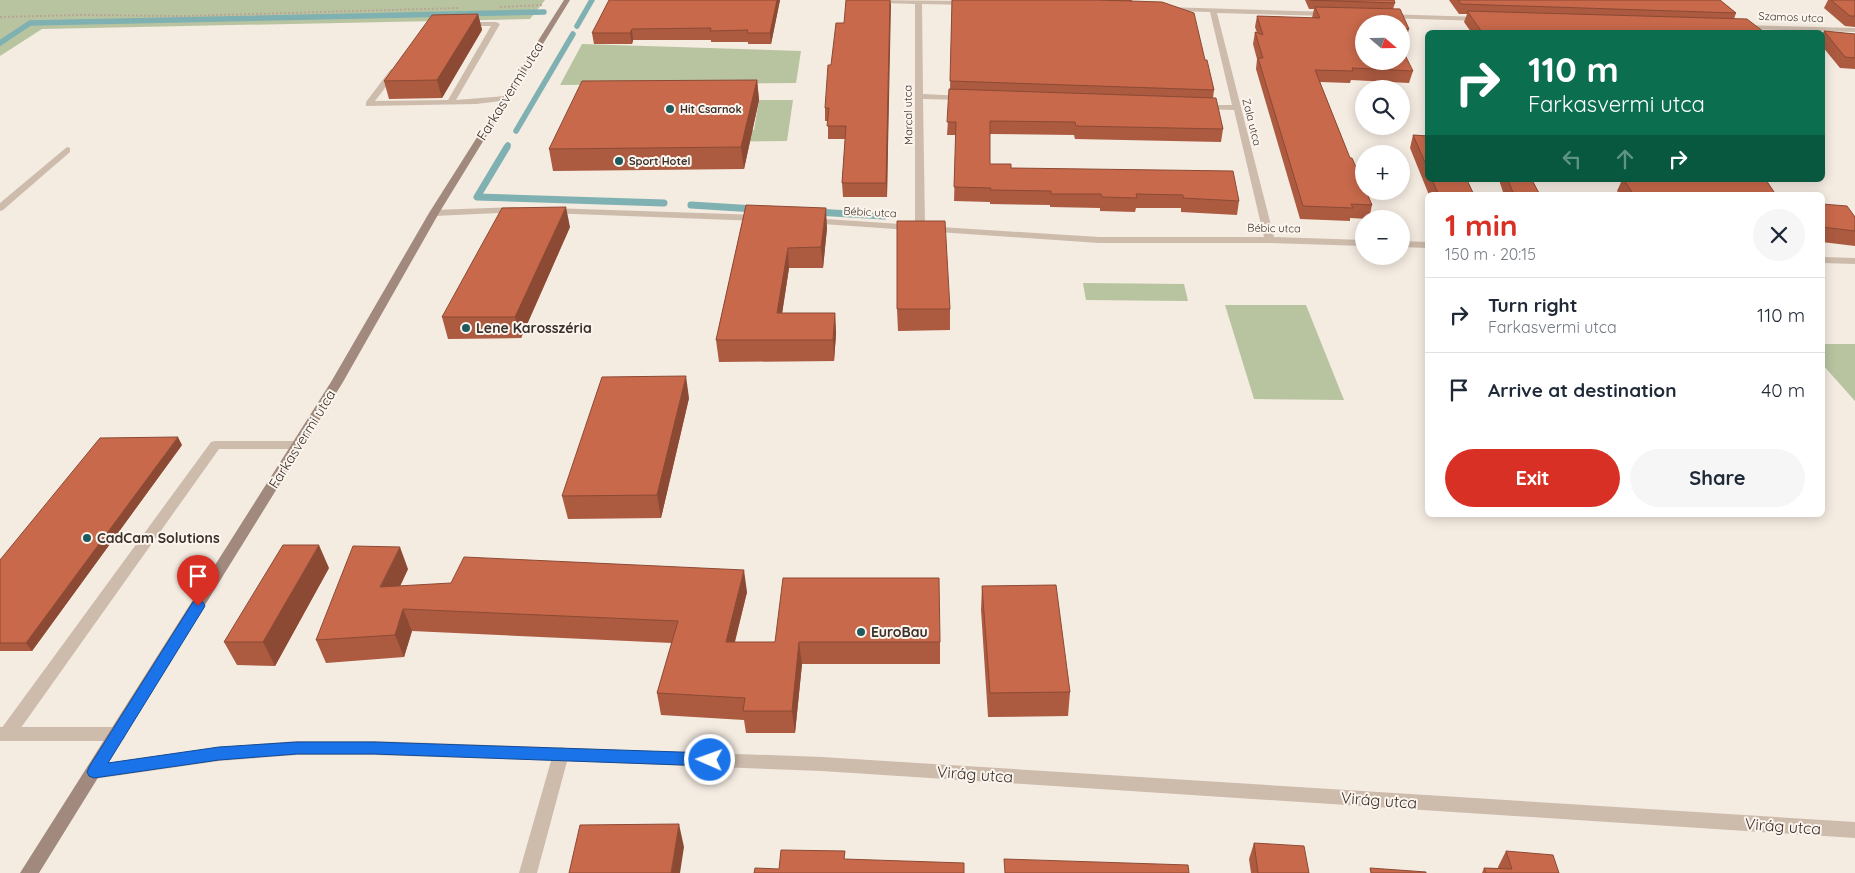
<!DOCTYPE html>
<meta charset="utf-8">
<style>
body{margin:0;font-family:Quicksand,sans-serif;background:#f6f6f7;color:#1f2937;height:100vh;display:flex;flex-direction:column;font-size:19px;white-space:nowrap}
*{box-sizing:border-box;margin:0}
p{font-size:16px;color:#747a83}
.icon{flex:none;width:28px;height:28px;fill:none;stroke:currentColor;stroke-width:2;stroke-linecap:round;stroke-linejoin:round}
.map{position:relative;flex:1;overflow:hidden}
.drawer{position:absolute;left:1425px;top:192px;width:400px;height:325px;display:flex;flex-direction:column;background:#fff;border-radius:8px;box-shadow:0 2px 12px #0003}
.drawer>*{flex:none}
.top-card{position:absolute;left:1425px;top:30px;width:400px;height:152px;border-radius:8px;box-shadow:0 2px 12px #0003;background:#0b6e4f;color:#fff;overflow:hidden}
.needle{width:32px;rotate:110deg}
.buttons{position:absolute;left:1355px;top:15px;display:grid;gap:10px}
.buttons a{display:grid;place-items:center;width:55px;height:55px;border-radius:50%;background:#fff;box-shadow:0 2px 12px #0003;font-size:25px}
.pin{position:absolute;display:grid;place-items:center;width:42px;height:42px;color:#fff;margin:-51px -21px;border-radius:50% 50% 50% 0;rotate:-45deg;box-shadow:0 0 5px #0007}
.pin .icon{rotate:45deg}
.me{position:absolute;width:55px;margin:-28px;rotate:272deg;stroke-linejoin:round;filter:drop-shadow(0 0 4px #0008)}
.turn{display:flex;align-items:center;gap:18px;height:105px;padding:0 20px;font-size:22px}
.turn .icon{width:65px;height:65px;stroke-width:2.5}
.turn b{display:block;font-size:35px;line-height:42px}
.lanes{display:flex;align-items:center;height:48px;padding:0 20px;background:#0003;justify-content:center;gap:25px;direction:ltr}
.lanes .off{opacity:.35}
.round{display:grid;place-items:center;flex:none;width:52px;height:52px;border-radius:26px;background:#f6f6f7}
.head{display:flex;align-items:center;justify-content:space-between;height:85px;padding:0 20px}
h1{font-size:30px;font-weight:700;line-height:38px;color:#d93025}
.button{display:flex;gap:10px;margin-top:auto;padding:10px 20px}
.button a{flex:1;height:58px;border-radius:30px;background:#d93025;color:#fff;font-size:20px;font-weight:700;line-height:58px;text-align:center}
.button a+a{background:#f6f6f7;color:#1f2937}
ul{padding:0;list-style:none}
li{display:flex;align-items:center;gap:15px;height:75px;padding:0 20px;border-top:1px solid #e0e1e3}
li div{flex:1}
li b{display:block;font-size:19px}
li em{font-style:normal}
.map>svg:first-child{display:block}
</style>
<div class="map">
<svg width="1855" height="873" viewBox="0 0 1855 873">
<rect width="100%" height="100%" fill="#f4ebe1"/>
<path fill="#b8c4a0" d="M0,0h545l-15,19 -488,10 -42,27z
M582,44l219,7 -5,32 -236,2z
M759,100h34l-6,41 -230,2 5,-12 192,-1z
M1083,283l101,1 4,17 -102,-1z
M1225,305h81l38,95 -90,-1z
M1822,344h33v57l-32,-36z"/>
<g fill="none" stroke-linecap="round" stroke-linejoin="round">
<path stroke="#7fb0b2" stroke-width="5.5" d="M577,26l15,-26
M0,43l30,-20 514,-11
M516,131l57,-97
M506,148l2,-3"/>
<path stroke="#7fb0b2" stroke-width="7" d="M507,147l-30,50 187,6
M691,205l64,4
M816,212l68,4"/>
<path stroke="#b9a596" stroke-width="2" stroke-dasharray="2 2" stroke-linecap="butt" d="M500,7l44,-2
M0,17l80,-2 105,1 274,-8"/>
<path fill="#cdbbac" fill-rule="evenodd" d="M462,22h34l4,2 -44,76 50,-4 4,2 -1,2 -33,4 -110,2v-4l25,-33h3l4,2 -23,30 73,-1 43,-74h-26l-4,-2z
M215,441h83l6,4 -6,4h-79l-206,290 -6,2 -6,-2v-10l210,-287z
M561,747l6,2 2,5 -32,119h-18l34,-119 2,-5z"/>
<path fill="#cdbbac" fill-rule="evenodd" d="M853,0l116,1 4,2 -4,2 -47,-1 1,90 42,2 4,2 -4,2 -42,-1 2,127 174,11h165l-30,-127 -32,-1 -4,-2 4,-2h30l-22,-93 -42,-1h-3v-4l166,5v4h-3l-111,-3 57,224 90,3v6l-94,-3h-171l-291,-20v-4l3,-1 104,7v-221l-59,-2z
M1383,14l98,3 4,2 -4,2 -95,-3h-3z
M1738,25l117,3v4l-114,-3h-3z
M67,147l3,1v4l-67,58 -3,1v-8z
M516,207l3,1v4l-85,4 -5,-3 5,-3z
M551,208l208,7 5,3 -5,3 -211,-8v-4z
M1401,241l27,1v6l-27,-1z
M1822,257l33,1v6l-33,-1z
M0,727h118l6,2 2,5 -2,5 -6,2h-118z
M297,741h77l448,16 1033,65v16l-1033,-67 -261,-10 -187,-6h-77l-78,6 -125,18 -6,-2 -2,-5 2,-5 6,-2 125,-18z"/>
<path fill="#a18a7d" fill-rule="evenodd" d="M564,0h6l-131,213 -96,169 -304,491h-19l311,-491 98,-169z"/>
</g>
<path fill="#ac5a40" d="M780,0l-9,44h-23v-2h-37v-2h-78l-1,4h-38l-2,-11z
M890,0l-3,197h-44l-1,-14 3,-44h-17v-18h-3v-13l6,-43z
M952,0h180v1l73,59 9,30 -1,8 10,31 -2,13 -146,-3 -1,-4 -84,-1v30l21,4 228,33 -2,14 -56,-3v-4h-45l-1,4 -35,-1v-3l-50,-1v-2l-60,-1v-2l-36,-1 2,-66h-9l3,-46z
M1305,0h89l1,3 -2,6 16,20 -3,11h-5v-16h-37l49,47 -4,12 -58,-3 -1,3 -30,-1 30,76 22,47 -3,14 -19,-1v3l-50,-2 -44,-150 1,-10 -4,-15 2,-12 2,1 -2,-6 2,-11 55,2 2,-9h-5z
M1449,0h271l16,13 -2,6 30,13h-293l-7,-10 3,-8h-8z
M1828,0h27v27l-10,-1 -21,-18z
M478,14l4,16 -40,68 -53,1 -5,-18z
M1824,31l31,3v35l-15,-1 -18,-22v-11z
M757,80l2,20 -15,69 -191,2 -4,-22z
M1413,135l15,1v44h39l7,15h-45l-19,-47z
M1499,180h33l8,15h-36z
M1622,180h144l10,15h-156l-3,-4z
M1822,204l33,13v29l-33,-4z
M746,205l81,23 -4,40h-34l-7,45h53l1,21 -2,27 -115,1 -3,-22z
M570,227l-49,111 -73,1 -6,-22z
M897,309h53v21l-52,1z
M689,398l-28,120 -93,1 -6,-23z
M182,445l-150,206h-32v-91z
M329,568l-54,98 -38,-1 -13,-23z
M408,569l-8,17 347,6 -12,50h205v22h-138l-7,69h-49l-2,-13 -83,-5 -4,-22 15,-50 -260,-12 -8,26 -78,6 -10,-23z
M982,586l88,106 -2,24 -80,1 -7,-107z
M1254,843l55,30h-58l-2,-14z
M1506,851l53,22h-77l2,-5h14v-1z"/>
<path fill="#8c4a34" d="M777,0h3l-9,44 -1,-11z
M890,0l1,5 -4,192 -1,-14z
M478,14l4,16 -40,68 -5,-18z
M632,29l1,11 -1,4 -2,-11z
M757,80l2,20 -15,69 -3,-22z
M566,207l4,20 -49,111 -6,-21z
M826,208l1,20 -4,40 -2,-21z
M788,248l1,20 -10,66 -2,-21z
M835,313l1,21 -2,27 -1,-21z
M686,376l3,22 -28,120 -4,-23z
M178,437l4,8 -150,206 -6,-8z
M319,545l10,23 -54,98 -12,-24z
M400,547l8,22 -19,41 -9,-23z
M744,570l3,22 -18,72 -3,-22z
M403,609l9,22 -8,26 -9,-22z
M799,642l3,22 -7,69 -3,-22z
M679,824l5,23 -4,26h-9z"/>
<path fill="#c8694b" stroke="#8c4a34" d="M609,0h168l-7,33h-23l1,-3 -38,1 1,-3 -79,1 -2,4h-38z
M846,0h44l-4,183h-44l4,-57h-19l2,-18h-4l3,-43h3l5,-42h8z
M952,0h145l65,2 32,11 11,47h2l7,30 -264,-9z
M1310,0h84l1,3z
M1458,0h262l16,13 -275,-9z
M1831,0h24v16h-5z
M1315,7l85,2 9,20 -8,-1v-4h-37v37h37v-14l12,24 -61,-3 1,3 -38,-1 35,88h2l12,28v5h2l6,14 -21,-1 2,4 -50,-2 -45,-148h5l-8,-26 8,3 -6,-19 63,2z
M1467,11l280,8 17,13h-282z
M478,14l-41,66 -53,1 48,-66z
M1824,31l31,3v24l-10,-1z
M757,80l-16,67 -192,2 33,-68z
M949,89l267,9 7,31 -147,-3 -1,-4 -85,-1v43h21v4l222,3 6,30 -56,-3v-3l-47,-1 1,4 -35,-1 -1,-3h-50v-3l-61,-1 1,-2 -37,-1 2,-65h-9z
M1413,135l15,1v33z
M1432,180h35l7,15h-35z
M1508,180h24l8,15h-26z
M1624,180l59,1v-1h83l10,15h-142z
M1822,204l25,2 8,11v14l-33,-4z
M746,205l80,3 -5,39 -33,1 -11,65h58l-2,27h-117z
M566,207l-51,110h-73l60,-109z
M897,221h48l5,88h-53z
M686,376l-29,119 -95,1 40,-119z
M178,437l-152,206h-26v-83l100,-122z
M283,545h36l-56,97h-39z
M353,546l47,1 -20,40 71,-4 13,-26 280,13 -18,72h49l8,-64h156l1,64h-141l-7,69h-49l2,-13 -88,-5 21,-72 -275,-12 -8,26 -79,5z
M1056,585l14,107 -80,1 -8,-107z
M679,824l-8,49h-102l11,-48z
M1254,843l50,3 5,27h-51z
M781,850l64,1 -1,8 120,4v10h-210l1,-5 24,1z
M1506,851l47,4 6,18h-73l-2,-5 28,1z
M1004,859l184,6 1,8h-184z
M1370,868l56,4v1h-55z"/>
<path fill="#1a73e8" stroke="#114b97" d="M198,601l5,1 2,4 -97,157 111,-16 78,-5h77l336,11 6,2 2,5 -2,4 -6,2 -336,-12h-77l-78,6 -125,18 -5,-2 -2,-4 2,-5 104,-165z"/>
<g fill="#1f5a5e" stroke="#fbf5ee" stroke-width="2">
<circle cx="670" cy="109" r="5"/>
<circle cx="619" cy="161" r="5"/>
<circle cx="466" cy="328" r="5"/>
<circle cx="87" cy="538" r="5"/>
<circle cx="861" cy="632" r="5"/>
</g>
<g text-anchor="middle" stroke-width="4" stroke-linejoin="round" paint-order="stroke">
<g font-size="11" fill="#3b302b" stroke="#fbf5ee">
<text transform="translate(1791 17) rotate(2)" y="4">Szamos utca</text>
<text transform="translate(908 115) rotate(-91)" y="4">Marcal utca</text>
<text transform="translate(1252 122) rotate(76)" y="4">Zala utca</text>
<text transform="translate(870 212) rotate(3)" y="4">Bébic utca</text>
<text transform="translate(1274 228) rotate(1)" y="4">Bébic utca</text>
</g>
<g font-size="11" font-weight="bold" fill="#3b302b" stroke="#fbf5ee" text-anchor="start">
<text x="680" y="113">Hit Csarnok</text>
<text x="629" y="165">Sport Hotel</text>
</g>
<g font-size="14" fill="#3b302b" stroke="#fbf5ee">
<text transform="translate(510 91) rotate(-58)" y="5">Farkasvermi utca</text>
<text transform="translate(302 439) rotate(-58)" y="5">Farkasvermi utca</text>
</g>
<g font-size="14" font-weight="bold" fill="#3b302b" stroke="#fbf5ee" text-anchor="start">
<text x="476" y="333">Lene Karosszéria</text>
<text x="97" y="543">CadCam Solutions</text>
<text x="871" y="637">EuroBau</text>
</g>
<g font-size="16" fill="#3b302b" stroke="#fbf5ee">
<text transform="translate(975 774) rotate(4)" y="6">Virág utca</text>
<text transform="translate(1379 800) rotate(4)" y="6">Virág utca</text>
<text transform="translate(1783 826) rotate(4)" y="6">Virág utca</text>
</g>
</g>
</svg>
<div class="buttons">
<a><svg class="needle" viewBox="-14 -14 28 28"><path d="M0-13l5 13h-10z" fill="#e53935"/><path d="M0 13l5-13h-10z" fill="#747a83"/></svg></a>
<a><svg class="icon" aria-label="search" viewBox="0 0 24 24"><circle cx="10" cy="10" r="6"/><path d="M15 15l6 6"/></svg></a>
<a>+</a>
<a>−</a>
</div>
<div class="pin" style="left:198px;top:606px;background:#d93025"><svg class="icon" aria-label="arrive" viewBox="0 0 24 24"><path d="M6 21V4h12l-3 4 3 4H6"/></svg></div>
<svg class="me" style="left:710px;top:760px" viewBox="-20 -20 40 40"><circle r="17" fill="#1a73e8" stroke="#fff" stroke-width="3"/><path d="M0-11L8 9 0 5-8 9z" fill="#fff"/></svg>
<div class="top-card">
<div class="turn"><svg class="icon" aria-label="right" viewBox="0 0 24 24"><path d="M7 20v-9h11M14 6l5 5-5 5"/></svg><div><b>110 m</b>Farkasvermi utca</div></div>
<div class="lanes"><svg class="icon off" aria-label="left" viewBox="0 0 24 24"><path d="M17 20v-9H6M10 6l-5 5 5 5"/></svg><svg class="icon off" aria-label="ahead" viewBox="0 0 24 24"><path d="M12 20V5M6 11l6-6 6 6"/></svg><svg class="icon" aria-label="right" viewBox="0 0 24 24"><path d="M7 20v-9h11M14 6l5 5-5 5"/></svg></div>
</div>
<section class="drawer">
<div class="head"><div><h1>1 min</h1><p>150 m · 20:15</p></div><a class="round"><svg class="icon" aria-label="close" viewBox="0 0 24 24"><path d="M6 6l12 12M18 6L6 18"/></svg></a></div>
<ul>
<li><svg class="icon" aria-label="right" viewBox="0 0 24 24"><path d="M7 20v-9h11M14 6l5 5-5 5"/></svg><div><b>Turn right</b><p>Farkasvermi utca</p></div><em>110 m</em></li>
<li><svg class="icon" aria-label="arrive" viewBox="0 0 24 24"><path d="M6 21V4h12l-3 4 3 4H6"/></svg><div><b>Arrive at destination</b></div><em>40 m</em></li>
</ul>
<div class="button"><a>Exit</a><a>Share</a></div>
</section>
</div>
